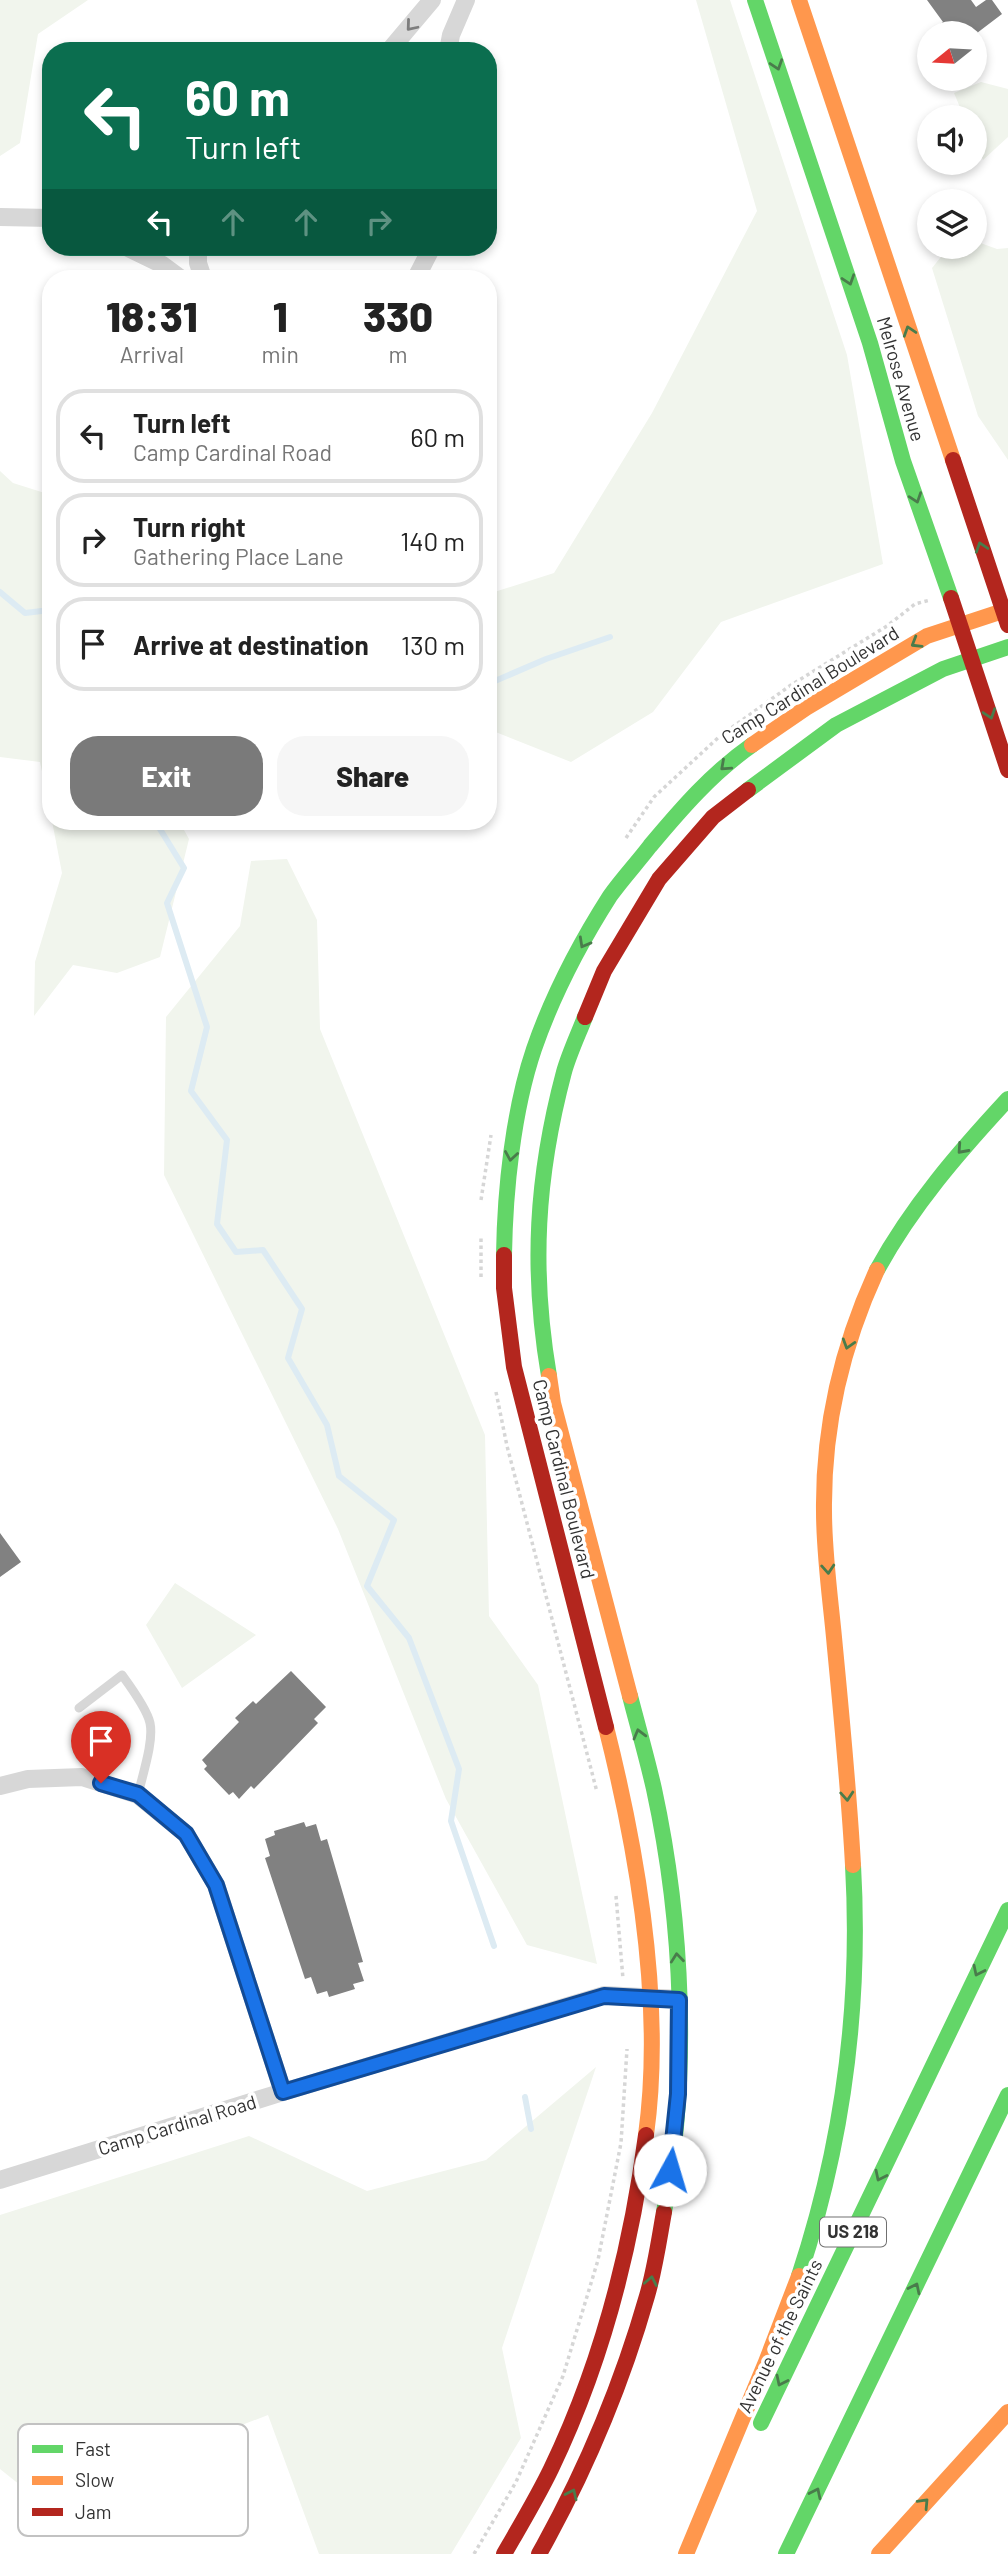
<!DOCTYPE html>
<style>
body{margin:0;font-family:Barlow,sans-serif;background:#f6f6f6;color:#222;height:100vh;display:flex;flex-direction:column;font-size:26px;white-space:nowrap}
*{box-sizing:border-box;margin:0}
p{font-size:23px;color:#767676}
.icon{flex:none;width:38px;height:38px;fill:none;stroke:currentColor;stroke-width:2;stroke-linecap:round;stroke-linejoin:round}
.map{position:relative;flex:1;overflow:hidden}
.drawer{position:absolute;left:42px;top:270px;width:455px;height:560px;display:flex;flex-direction:column;background:#fff;border-radius:28px;box-shadow:0 4px 10px #0003}
.drawer>*{flex:none}
.guide{position:absolute;left:42px;top:42px;width:455px;height:214px;border-radius:28px;box-shadow:0 4px 10px #0003;background:#0b6e4f;color:#fff;overflow:hidden}
.needle{width:46px;rotate:252deg}
.controls{position:absolute;left:917px;top:21px;display:grid;gap:14px}
.controls a{display:grid;place-items:center;width:70px;height:70px;border-radius:50%;background:#fff;box-shadow:0 4px 10px #0003;font-size:35px}
.pin{position:absolute;display:grid;place-items:center;width:60px;height:60px;color:#fff;margin:-72px -30px;border-radius:50% 50% 50% 0;rotate:-45deg;box-shadow:0 0 7px #0007}
.pin .icon{rotate:45deg}
.me{position:absolute;width:77px;margin:-38px;rotate:6deg;stroke-linejoin:round;filter:drop-shadow(0 0 5px #0008)}
.turn{display:flex;align-items:center;gap:24px;height:147px;padding:0 28px;font-size:32px}
.turn .icon{width:91px;height:91px;stroke-width:2.5}
.turn b{display:block;font-size:49px;line-height:60px}
.lanes{display:flex;align-items:center;height:66px;padding:0 28px;background:#0003;justify-content:center;gap:35px;direction:ltr}
.lanes .off{opacity:.35}
.eta{display:flex;justify-content:space-evenly;align-items:center;height:119px;text-align:center}
.eta b{font-size:42px;font-weight:800;line-height:49px}
.cta{display:flex;gap:14px;margin-top:auto;padding:14px 28px}
.cta a{flex:1;height:80px;border-radius:28px;background:#7a7a7a;color:#fff;font-size:28px;font-weight:800;line-height:80px;text-align:center}
.cta a+a{background:#f6f6f6;color:#222}
ul{padding:0;list-style:none}
li{display:flex;align-items:center;gap:21px;height:94px;margin:0 14px 10px;padding:0 14px;border:4px solid #e0e0e0;border-radius:28px}
li div{flex:1}
li b{display:block;font-size:26px}
li em{font-style:normal}
.map>svg:first-child{display:block}
</style>
<div class="map">
<svg width="1008" height="2554" viewBox="0 0 1008 2554">
<rect width="100%" height="100%" fill="#fff"/>
<path fill="#f1f5ed" d="M0,0h88l-50,34 -18,109 -20,13z
M696,0h34l117,355 36,209 -162,58 -68,90 -82,50 -83,-33v-135l66,-21 98,-160 105,-202z
M981,82l27,7v48l-25,23 -8,-19v-24h-11l-10,-24z
M975,241l22,8 11,-1v212l-30,-44 -46,-148 17,-21h26z
M0,471l13,12 38,12v320l-11,-53 -40,-5z
M52,821h127l10,18 -29,118 -43,16 -44,-8 -39,51 1,-54 27,-89z
M287,859l30,61 3,109 165,406 4,181 49,69 59,279 -70,-19 -81,-146 -108,-270 -174,-354 2,-158 74,-91 11,-65z
M175,1583l81,52 -74,53 -36,-63z
M596,2067l-94,281 19,90 -70,116h-132l-51,-139 -104,40 -119,50 -45,-36v-254l249,-79 118,55 119,-31z"/>
<g fill="none" stroke-linecap="round" stroke-linejoin="round">
<path stroke="#ddebf3" stroke-width="6" d="M0,592l25,21 25,-3 1,7
M488,684l58,-25 64,-22
M155,821l29,47 -17,35 40,124 -16,64 36,49 -10,84 19,28 27,-2 39,59 -14,49 39,67 12,51 55,44 -27,66 42,52 50,131 -8,52 43,125
M525,2097l6,32"/>
</g>
<path fill="#818181" d="M927,0h44l5,7 10,-7h6l10,14 -25,19h-50l16,-11z
M0,1533l21,29 -21,15z
M291,1671l35,36 -12,12 4,4 -64,66 -3,-3 -12,13 -6,-7 -4,3 -25,-26 3,-3 -5,-6 37,-38 -4,-4 18,-17 3,3z
M304,1822l2,5 10,-3 5,17 6,-2 36,123 -5,1 6,18 -11,3 2,5 -26,8 -2,-6 -10,3 -6,-17 -6,2 -40,-121 5,-2 -5,-17 10,-4 -1,-4z"/>
<g fill="none" stroke-linecap="round" stroke-linejoin="round">
<path stroke="#d6d6d6" stroke-width="3.5" stroke-dasharray="3.5 3.5" stroke-linecap="butt" d="M626,838l28,-41 66,-61 71,-51 96,-59 28,-22 15,-4
M481,1200l10,-65
M481,1277v-41
M496,1392l11,54 90,346
M616,1896l7,83
M474,2554l42,-72 47,-106 35,-116 23,-117 6,-94"/>
<path stroke="#d7d7d7" stroke-width="9" d="M79,1708l43,-33c8,11 25,34 28,48 4,19 -8,53 -12,72"/>
<path stroke="#d7d7d7" stroke-width="18" d="M389,51l43,-51
M448,51l3,-16 15,-35
M0,217l51,1
M126,247l35,17 19,14
M198,247v16l5,15
M416,278l16,-31
M0,1786l28,-7 54,-2 56,18 48,39 30,51 67,207
M0,2180l283,-88 321,-97 75,4"/>
<path stroke="#63d668" stroke-width="16" d="M755,0l115,343 33,118 48,137
M748,790l88,-65 107,-56 65,-22
M504,1255c1,-65 9,-144 30,-206 18,-52 46,-106 76,-153 12,-17 27,-33 40,-50 31,-37 62,-73 102,-101
M877,1270c35,-64 82,-118 131,-171
M549,1376c-18,-106 -13,-199 15,-304 5,-18 14,-37 21,-55
M630,1696c8,31 17,62 24,93 29,134 36,288 10,423
M799,2276c44,-133 62,-272 54,-411
M761,2423l247,-513
M786,2554l222,-459"/>
<path stroke="#ff974d" stroke-width="16" d="M799,0l154,460
M752,745l54,-37 121,-72 76,-25
M549,1376l4,27 77,293
M606,1727c32,127 58,277 40,408
M853,1865c-4,-73 -11,-145 -18,-217 -4,-46 -11,-91 -11,-137 -1,-84 18,-165 53,-241
M686,2554l80,-192 33,-86
M879,2554l129,-142"/>
<path stroke="#b3261e" stroke-width="16" d="M953,460l55,165
M951,598l57,172
M585,1017l19,-46 55,-92 54,-62 35,-27
M504,1255v33l10,79 92,360
M504,2554c16,-28 33,-56 47,-85 50,-104 80,-220 95,-334
M539,2554c46,-82 82,-167 108,-258 8,-27 12,-56 17,-84"/>
</g>
<defs><path id="oneway-chevron" d="M-2-3.5L2.5 0L-2 3.5" fill="none" stroke-width="1.6" stroke-linecap="round" stroke-linejoin="round" transform="scale(1.75)"/></defs>
<use stroke="#7d7d7d" href="#oneway-chevron" transform="translate(411 26) rotate(130)"/>
<g stroke="#497c4b">
<use href="#oneway-chevron" transform="translate(777 65) rotate(72)"/>
<use href="#oneway-chevron" transform="translate(849 280) rotate(72)"/>
<use href="#oneway-chevron" transform="translate(909 331) rotate(-108)"/>
<use href="#oneway-chevron" transform="translate(916 498) rotate(71)"/>
<use href="#oneway-chevron" transform="translate(981 547) rotate(-108)"/>
<use href="#oneway-chevron" transform="translate(916 643) rotate(149)"/>
<use href="#oneway-chevron" transform="translate(990 714) rotate(72)"/>
<use href="#oneway-chevron" transform="translate(725 766) rotate(138)"/>
<use href="#oneway-chevron" transform="translate(584 943) rotate(119)"/>
<use href="#oneway-chevron" transform="translate(962 1149) rotate(132)"/>
<use href="#oneway-chevron" transform="translate(511 1156) rotate(99)"/>
<use href="#oneway-chevron" transform="translate(848 1344) rotate(107)"/>
<use href="#oneway-chevron" transform="translate(828 1569) rotate(86)"/>
<use href="#oneway-chevron" transform="translate(639 1734) rotate(-105)"/>
<use href="#oneway-chevron" transform="translate(847 1796) rotate(86)"/>
<use href="#oneway-chevron" transform="translate(677 1958) rotate(-96)"/>
<use href="#oneway-chevron" transform="translate(978 1971) rotate(116)"/>
<use href="#oneway-chevron" transform="translate(880 2176) rotate(116)"/>
<use href="#oneway-chevron" transform="translate(651 2281) rotate(-79)"/>
<use href="#oneway-chevron" transform="translate(915 2288) rotate(-64)"/>
<use href="#oneway-chevron" transform="translate(781 2381) rotate(116)"/>
<use href="#oneway-chevron" transform="translate(816 2493) rotate(-64)"/>
<use href="#oneway-chevron" transform="translate(572 2494) rotate(-65)"/>
<use href="#oneway-chevron" transform="translate(924 2503) rotate(-47)"/>
</g>
<g fill="none" stroke-linecap="round" stroke-linejoin="round">
<g stroke="#114b97" stroke-width="18">
<path id="route" d="M101,1783l37,11 48,40 30,51 67,207 321,-96 75,4 -1,94 -8,76"/>
</g>
<use href="#route" stroke="#1a73e8" stroke-width="12"/>
</g>
<g text-anchor="middle" stroke-width="7" stroke-linejoin="round" paint-order="stroke">
<rect fill="#fff" stroke="#707070" stroke-width="2" x="820" y="2217.5" width="66" height="29" rx="5"/>
<g font-size="18" font-weight="bold" fill="#333">
<text x="853" y="2238">US 218</text>
</g>
<g font-size="19" fill="#333" stroke="#fff">
<text transform="translate(901 379) rotate(74)" y="7">Melrose Avenue</text>
<text transform="translate(810 685) rotate(-32)" y="7">Camp Cardinal Boulevard</text>
<text transform="translate(564 1479) rotate(76)" y="7">Camp Cardinal Boulevard</text>
<text transform="translate(177 2125) rotate(-17)" y="7">Camp Cardinal Road</text>
<text transform="translate(780 2336) rotate(-64)" y="7">Avenue of the Saints</text>
</g>
</g>
<rect x="18" y="2424" width="230" height="112" rx="10" fill="#fff" stroke="#c2c2c2" stroke-width="2"/>
<rect x="32" y="2445" width="31" height="8" fill="#63d668"/>
<rect x="32" y="2476" width="31" height="9" fill="#ff974d"/>
<rect x="32" y="2508" width="31" height="8" fill="#b3261e"/>
<g font-size="19" fill="#333">
<text x="75" y="2456">Fast</text>
<text x="75" y="2487">Slow</text>
<text x="75" y="2519">Jam</text>
</g>
</svg>
<div class="controls">
<a><svg class="needle" viewBox="-14 -14 28 28"><path d="M0-13l5 13h-10z" fill="#e53935"/><path d="M0 13l5-13h-10z" fill="#767676"/></svg></a>
<a><svg class="icon" aria-label="sound" viewBox="0 0 24 24"><path d="M4 9h4l5-4v14l-5-4H4zM17 9q2 3 0 6"/></svg></a>
<a><svg class="icon" aria-label="layers" viewBox="0 0 24 24"><path d="M12 4l9 5-9 5-9-5zM3 14l9 5 9-5"/></svg></a>
</div>
<div class="pin" style="left:101px;top:1783px;background:#d93025"><svg class="icon" aria-label="arrive" viewBox="0 0 24 24"><path d="M6 21V4h12l-3 4 3 4H6"/></svg></div>
<svg class="me" style="left:670px;top:2170px" viewBox="-20 -20 40 40"><circle r="19" fill="#fff"/><path d="M0-13L10 11 0 6-10 11z" fill="#1a73e8"/></svg>
<div class="guide">
<div class="turn"><svg class="icon" aria-label="left" viewBox="0 0 24 24"><path d="M17 20v-9H6M10 6l-5 5 5 5"/></svg><div><b>60 m</b>Turn left</div></div>
<div class="lanes"><svg class="icon" aria-label="left" viewBox="0 0 24 24"><path d="M17 20v-9H6M10 6l-5 5 5 5"/></svg><svg class="icon off" aria-label="ahead" viewBox="0 0 24 24"><path d="M12 20V5M6 11l6-6 6 6"/></svg><svg class="icon off" aria-label="ahead" viewBox="0 0 24 24"><path d="M12 20V5M6 11l6-6 6 6"/></svg><svg class="icon off" aria-label="right" viewBox="0 0 24 24"><path d="M7 20v-9h11M14 6l5 5-5 5"/></svg></div>
</div>
<section class="drawer">
<div class="eta">
<div><b>18:31</b><p>Arrival</p></div>
<div><b>1</b><p>min</p></div>
<div><b>330</b><p>m</p></div>
</div>
<ul>
<li><svg class="icon" aria-label="left" viewBox="0 0 24 24"><path d="M17 20v-9H6M10 6l-5 5 5 5"/></svg><div><b>Turn left</b><p>Camp Cardinal Road</p></div><em>60 m</em></li>
<li><svg class="icon" aria-label="right" viewBox="0 0 24 24"><path d="M7 20v-9h11M14 6l5 5-5 5"/></svg><div><b>Turn right</b><p>Gathering Place Lane</p></div><em>140 m</em></li>
<li><svg class="icon" aria-label="arrive" viewBox="0 0 24 24"><path d="M6 21V4h12l-3 4 3 4H6"/></svg><div><b>Arrive at destination</b></div><em>130 m</em></li>
</ul>
<div class="cta"><a>Exit</a><a>Share</a></div>
</section>
</div>
